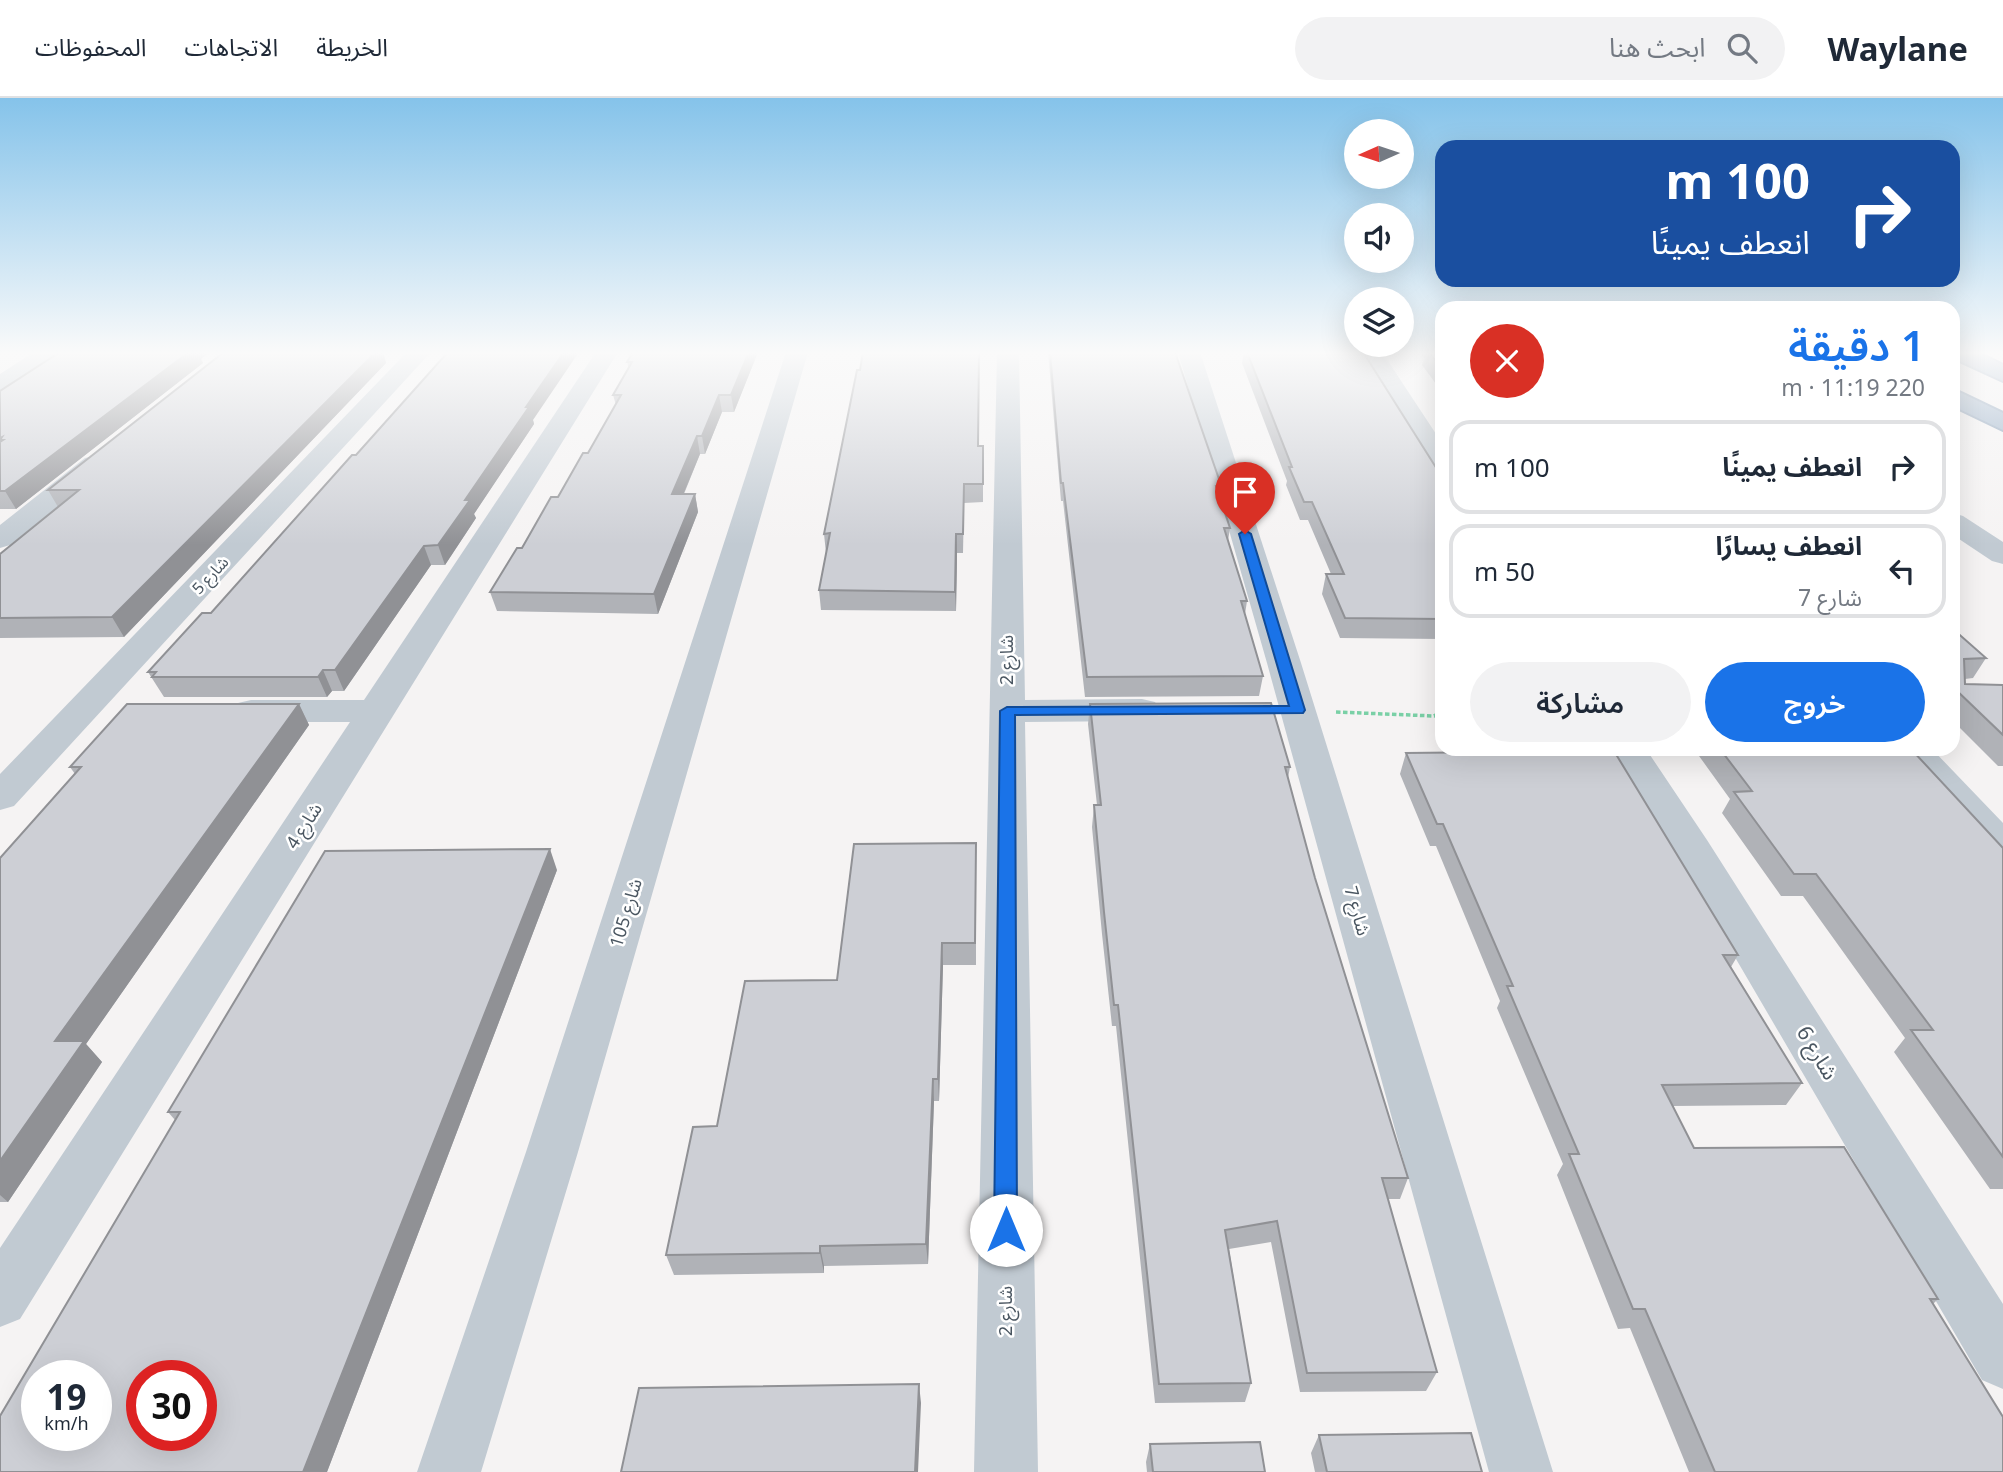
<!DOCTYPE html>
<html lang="ar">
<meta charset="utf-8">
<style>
body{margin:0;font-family:"Noto Sans","Noto Sans Arabic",sans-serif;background:#f2f2f3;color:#1f2937;direction:rtl;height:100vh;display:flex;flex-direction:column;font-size:26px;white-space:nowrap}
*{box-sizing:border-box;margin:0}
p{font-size:23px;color:#747a83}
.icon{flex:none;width:38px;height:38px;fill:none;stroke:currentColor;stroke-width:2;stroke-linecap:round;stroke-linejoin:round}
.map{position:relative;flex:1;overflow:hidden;direction:ltr}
.sheet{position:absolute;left:1435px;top:203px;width:525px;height:455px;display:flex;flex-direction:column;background:#fff;border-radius:21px;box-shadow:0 7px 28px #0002;direction:rtl}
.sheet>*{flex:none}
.banner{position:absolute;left:1435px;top:42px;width:525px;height:147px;border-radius:21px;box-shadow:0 7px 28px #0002;direction:rtl;background:#1a4fa0;color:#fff;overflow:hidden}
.needle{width:46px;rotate:267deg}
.controls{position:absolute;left:1344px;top:21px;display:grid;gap:14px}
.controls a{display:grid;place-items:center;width:70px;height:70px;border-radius:50%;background:#fff;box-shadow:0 7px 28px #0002;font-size:35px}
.speed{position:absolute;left:21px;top:1262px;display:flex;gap:14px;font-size:35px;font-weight:700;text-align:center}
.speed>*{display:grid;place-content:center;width:91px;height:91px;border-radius:50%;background:#fff;box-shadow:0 7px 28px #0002;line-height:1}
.speed small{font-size:18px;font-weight:400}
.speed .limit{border:10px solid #d22;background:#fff;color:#111}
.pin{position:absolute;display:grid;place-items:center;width:60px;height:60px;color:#fff;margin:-72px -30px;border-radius:50% 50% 50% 0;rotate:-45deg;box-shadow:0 0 7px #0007}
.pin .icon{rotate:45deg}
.me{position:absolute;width:77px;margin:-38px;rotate:0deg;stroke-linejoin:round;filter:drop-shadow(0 0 5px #0008)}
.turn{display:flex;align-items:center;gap:24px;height:147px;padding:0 35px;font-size:32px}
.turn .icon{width:91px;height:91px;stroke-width:2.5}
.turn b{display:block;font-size:49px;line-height:60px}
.round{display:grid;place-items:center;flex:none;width:74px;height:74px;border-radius:37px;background:#f2f2f3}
.head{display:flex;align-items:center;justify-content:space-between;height:119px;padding:0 35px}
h1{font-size:42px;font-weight:600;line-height:52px;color:#1a73e8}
.button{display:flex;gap:14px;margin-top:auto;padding:14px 35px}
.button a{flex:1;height:80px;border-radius:42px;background:#1a73e8;color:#fff;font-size:28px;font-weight:600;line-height:80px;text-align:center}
.button a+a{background:#f2f2f3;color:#1f2937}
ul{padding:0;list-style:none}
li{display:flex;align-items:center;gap:21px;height:94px;margin:0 14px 10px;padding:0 21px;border:4px solid #e0e1e3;border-radius:21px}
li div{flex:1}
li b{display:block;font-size:26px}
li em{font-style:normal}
header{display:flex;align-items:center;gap:42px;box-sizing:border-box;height:98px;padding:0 35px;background:#fff;border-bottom:2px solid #e0e1e3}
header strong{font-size:33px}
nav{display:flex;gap:38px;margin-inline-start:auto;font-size:24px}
.search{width:490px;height:63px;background:#f2f2f3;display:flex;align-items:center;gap:18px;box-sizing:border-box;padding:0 24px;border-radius:38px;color:#747a83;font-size:26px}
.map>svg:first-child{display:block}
</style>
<header>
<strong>Waylane</strong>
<div class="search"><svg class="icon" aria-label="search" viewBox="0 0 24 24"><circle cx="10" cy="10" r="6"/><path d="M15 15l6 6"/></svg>ابحث هنا</div>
<nav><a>الخريطة</a><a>الاتجاهات</a><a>المحفوظات</a></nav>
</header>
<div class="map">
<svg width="2003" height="1374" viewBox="0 0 2003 1374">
<rect width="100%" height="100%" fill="#f5f3f3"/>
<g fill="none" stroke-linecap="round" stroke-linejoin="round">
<g stroke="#7690ad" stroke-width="4">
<path id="highway" d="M1953,254h24l26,13v16l-50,-23z
M1953,291l50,24v17l-50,-24z"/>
</g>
<path stroke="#7ad0a6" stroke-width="3.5" stroke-dasharray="4.5 2.5" stroke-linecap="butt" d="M1336,614l98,4 8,-5"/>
<path fill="#c1cad2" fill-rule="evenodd" d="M34,254h26l-52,38 -8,2v-18z
M407,254h24l-417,454 -14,4v-36z
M596,254h22l-598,967 -20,8v-79l350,-526h-99l-13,-3 -5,-8 5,-8 13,-3h113z
M786,254h22l-230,800 -97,320h-64l109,-320z
M997,254h22l6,348 117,-1 13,3 5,8 -5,8 -13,3 -117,1 13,750h-64z
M1178,254h22l101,311 252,809h-64l-222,-809z
M1360,254h22l60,91v28l-9,-2z
M94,358l9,2 4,6 -4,6 -93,75 -10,3v-23l85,-67z
M1953,415l10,3 40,26v22l-11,-3 -39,-26z
M1608,651h38l61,91 296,464v85l-21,-9 -305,-522z
M1892,651h40l71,74v39l-14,-4z"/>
<use href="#highway" fill="#8ba5c1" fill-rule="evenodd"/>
</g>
<path fill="#b0b2b7" d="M60,254h149l-8,7 2,4 -187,146h-16v-118z
M224,254h159l3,11 -262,274 -124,1v-84l58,-47 -10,-17z
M758,254l-24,60h-12l-17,42h-5l-16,40h11l3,18 -40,102 -161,-3 -7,-19 98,-139 28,-48 -3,-10 16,-26 -2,-7z
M1048,254h127l46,133 -1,12 10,31 -2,13 19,60 -2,13 18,62 -4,20 -174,1 -22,-196h-2z
M1244,254h119l79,125v162l-102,-1 -18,-44 4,-20h5l-23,-54h-8l-14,-35 1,-4 -45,-118z
M1420,254h22v40l-20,-27 2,-7z
M860,272l118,76h5v56l-19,1 -1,50h-6l-1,58 -135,-1 -2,-20 7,-37 -2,-19z
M533,322l1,4 -60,90 2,4 -31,47h-14l-87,126h-12l-5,6h-163l-16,-25 63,-59 145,-158z
M1953,531l33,29 -13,20 -8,1v5l38,1v81h-5l-45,-45z
M299,606l10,21 -223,319 16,18 -94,140h-8v-344l75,-84 -5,-7z
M1090,606l200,63 -2,11 27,100 93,300 -8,21h-12l49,173 -11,19 -126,1 -29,-150 -42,7 22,134 -6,19 -90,1 -39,-377h-4l-10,-92 -10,-107 2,-22h3l-9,-81z
M1694,651h217l92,99v341h-13l-96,-137 11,-14 -102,-142h-22l-59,-83 8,-14z
M1406,655l332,202 -7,12 71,116 -16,22 -113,1 21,42 244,151 -5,5 70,168h-314l-59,-144 -12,1 -61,-154 6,-11 -66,-156 3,-7 -64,-155h-6l-30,-72z
M976,745v122h-33l-4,136h-5l-6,163 -104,2v7l-150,2 -8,-20 51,-129 120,-146z
M557,772l-230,602h-327l175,-352 -7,-8z
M1319,1337l163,37h-167l-4,-19z
M1150,1346l115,28h-118l-1,-10z"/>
<path fill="#909195" d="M189,254h20l-8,7 2,4 -187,146 -11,-18z
M376,254h7l3,11 -262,274 -12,-20z
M564,254h15l-46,68 1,4 -60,90 2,4 -31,47 -7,-20 27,-45 61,-93z
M749,254h9l-24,60 -3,-17z
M719,297l3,17 -17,42 -3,-18z
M697,338l3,18 -24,58 -4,-18z
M695,396l3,18 -40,102 -4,-20z
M956,436l1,19 -1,58 -1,-19z
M424,448l7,19 -87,126 -9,-21z
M323,572l9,21 -5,6 -9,-20z
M299,606l10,21 -223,319 16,18 -94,140 -8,-7v-34l55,-120z
M550,751l7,21 -230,602h-24z
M942,845l1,22 -4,136 -1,-22z
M933,981l1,22 -6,163 -2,-20z
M820,1148l4,20v7l-4,-20z
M919,1286l2,19 -3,69h-3z"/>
<path fill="#cdcfd5" stroke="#909195" stroke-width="2" fill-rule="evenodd" d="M60,254h129l-184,139h-5v-49l3,-2h-3l2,-3 -2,1v-47z
M224,254h152l-264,265 -112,1v-64l79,-64h-31z
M448,254h116l-38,55h3l-64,93h5l-32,45 -14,1 -89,124h-12l-5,7h-166l4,-5h-8l54,-59h9l141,-158h4z
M633,254h116l-18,43h-12l-17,41h-5l-25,58h23l-41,100 -164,-2 27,-44h5l29,-51h7l25,-44h5l33,-58h-8l19,-33h-5z
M863,254h116l-1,94h5v38h-19l-1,50h-7l-1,58 -136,-2 11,-57 -6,1 33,-164h3z
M1050,254h125l46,133 -5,1 14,42h-6l23,73h-6l22,75 -176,1 -24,-194h-2z
M1247,254h116l79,125v142l-97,-1 -19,-44h18l-32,-72h-8l-15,-35h3z
M1429,254h13v17z
M1953,531l33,29 -22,1 1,25 38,1v50l-50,-48z
M1271,605l19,64h-5l30,111 93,300h-26l55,194 -130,1 -30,-152 -52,9 26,153 -92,1 -41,-379h-4l-10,-93 -10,-107h7l-11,-101z
M127,606h172l-244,337h29l-84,120v-303l81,-91h-11z
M1720,651h191l92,99v309l-92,-127h22l-117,-156h-22l-60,-82 18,-1z
M1614,653l124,204h-15l79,128 -140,2 32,63 150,-1 94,152h-8l73,118v55h-288l-70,-163h-12l-64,-155h10l-72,-168h6l-70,-162h-6l-31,-71z
M976,745l-1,100h-33l-4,136h-5l-7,165 -106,2v7l-154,2 27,-128 24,-1 28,-145 92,-1 17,-136z
M550,751l-247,623h-303v-56l180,-304h-12l157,-261zM37,1278h59v59h-59zM142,1278h59v59h-59z
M919,1286l-4,88h-294l18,-84z
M1471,1335l11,39h-155l-8,-37z
M1260,1344l5,30h-112l-3,-28z"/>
<linearGradient id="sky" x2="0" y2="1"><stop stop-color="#85c3ea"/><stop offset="0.57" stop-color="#fafafa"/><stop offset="1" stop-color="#fafafa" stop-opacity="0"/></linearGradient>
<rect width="2003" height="447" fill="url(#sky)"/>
<path fill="#1a73e8" stroke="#114b97" stroke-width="2" d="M1245,432l6,4 54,176 -2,3 -288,2 2,515 -3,7 -8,3 -8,-3 -4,-7 6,-519 7,-4 282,-1 -50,-172z"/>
<g text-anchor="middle" stroke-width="5" stroke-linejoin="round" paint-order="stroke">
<g font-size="16" fill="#4a5661" stroke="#fff">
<text transform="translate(210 477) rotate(-47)" y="6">شارع 5</text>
</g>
<g font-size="18" fill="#4a5661" stroke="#fff">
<text transform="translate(1007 562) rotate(-90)" y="6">شارع 2</text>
<text transform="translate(304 728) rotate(-57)" y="6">شارع 4</text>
<text transform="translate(1357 813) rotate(74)" y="6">شارع 7</text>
<text transform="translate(626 815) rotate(-73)" y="6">شارع 105</text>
<text transform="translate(1006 1213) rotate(-90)" y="6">شارع 2</text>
</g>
<g font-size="21" fill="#4a5661" stroke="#fff">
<text transform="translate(1817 955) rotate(59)" y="7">شارع 6</text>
</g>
</g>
</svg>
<div class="controls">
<a><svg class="needle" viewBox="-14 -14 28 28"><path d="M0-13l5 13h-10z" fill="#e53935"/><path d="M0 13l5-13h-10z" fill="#747a83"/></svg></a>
<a><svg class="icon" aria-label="sound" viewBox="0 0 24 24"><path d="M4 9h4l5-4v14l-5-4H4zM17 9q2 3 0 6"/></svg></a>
<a><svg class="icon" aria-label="layers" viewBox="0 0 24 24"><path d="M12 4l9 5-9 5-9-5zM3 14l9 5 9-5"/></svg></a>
</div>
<div class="speed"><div>19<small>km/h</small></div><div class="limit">30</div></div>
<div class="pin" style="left:1245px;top:436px;background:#d93025"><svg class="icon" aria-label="arrive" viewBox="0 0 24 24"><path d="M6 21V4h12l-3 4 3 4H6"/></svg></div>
<svg class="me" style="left:1006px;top:1132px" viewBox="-20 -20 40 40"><circle r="19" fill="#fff"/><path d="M0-13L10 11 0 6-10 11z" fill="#1a73e8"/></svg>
<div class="banner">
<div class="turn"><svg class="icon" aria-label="right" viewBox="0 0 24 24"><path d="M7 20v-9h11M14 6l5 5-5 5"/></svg><div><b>100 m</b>انعطف يمينًا</div></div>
</div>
<section class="sheet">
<div class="head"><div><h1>1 دقيقة</h1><p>220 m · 11:19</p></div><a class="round" style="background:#d93025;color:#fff"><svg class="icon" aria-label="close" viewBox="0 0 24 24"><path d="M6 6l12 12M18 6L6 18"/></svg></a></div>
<ul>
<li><svg class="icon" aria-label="right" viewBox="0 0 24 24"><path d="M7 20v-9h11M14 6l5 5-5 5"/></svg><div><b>انعطف يمينًا</b></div><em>100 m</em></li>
<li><svg class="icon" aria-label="left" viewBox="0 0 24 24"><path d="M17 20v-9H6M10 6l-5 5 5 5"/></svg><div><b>انعطف يسارًا</b><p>شارع 7</p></div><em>50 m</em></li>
</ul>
<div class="button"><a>خروج</a><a>مشاركة</a></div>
</section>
</div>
